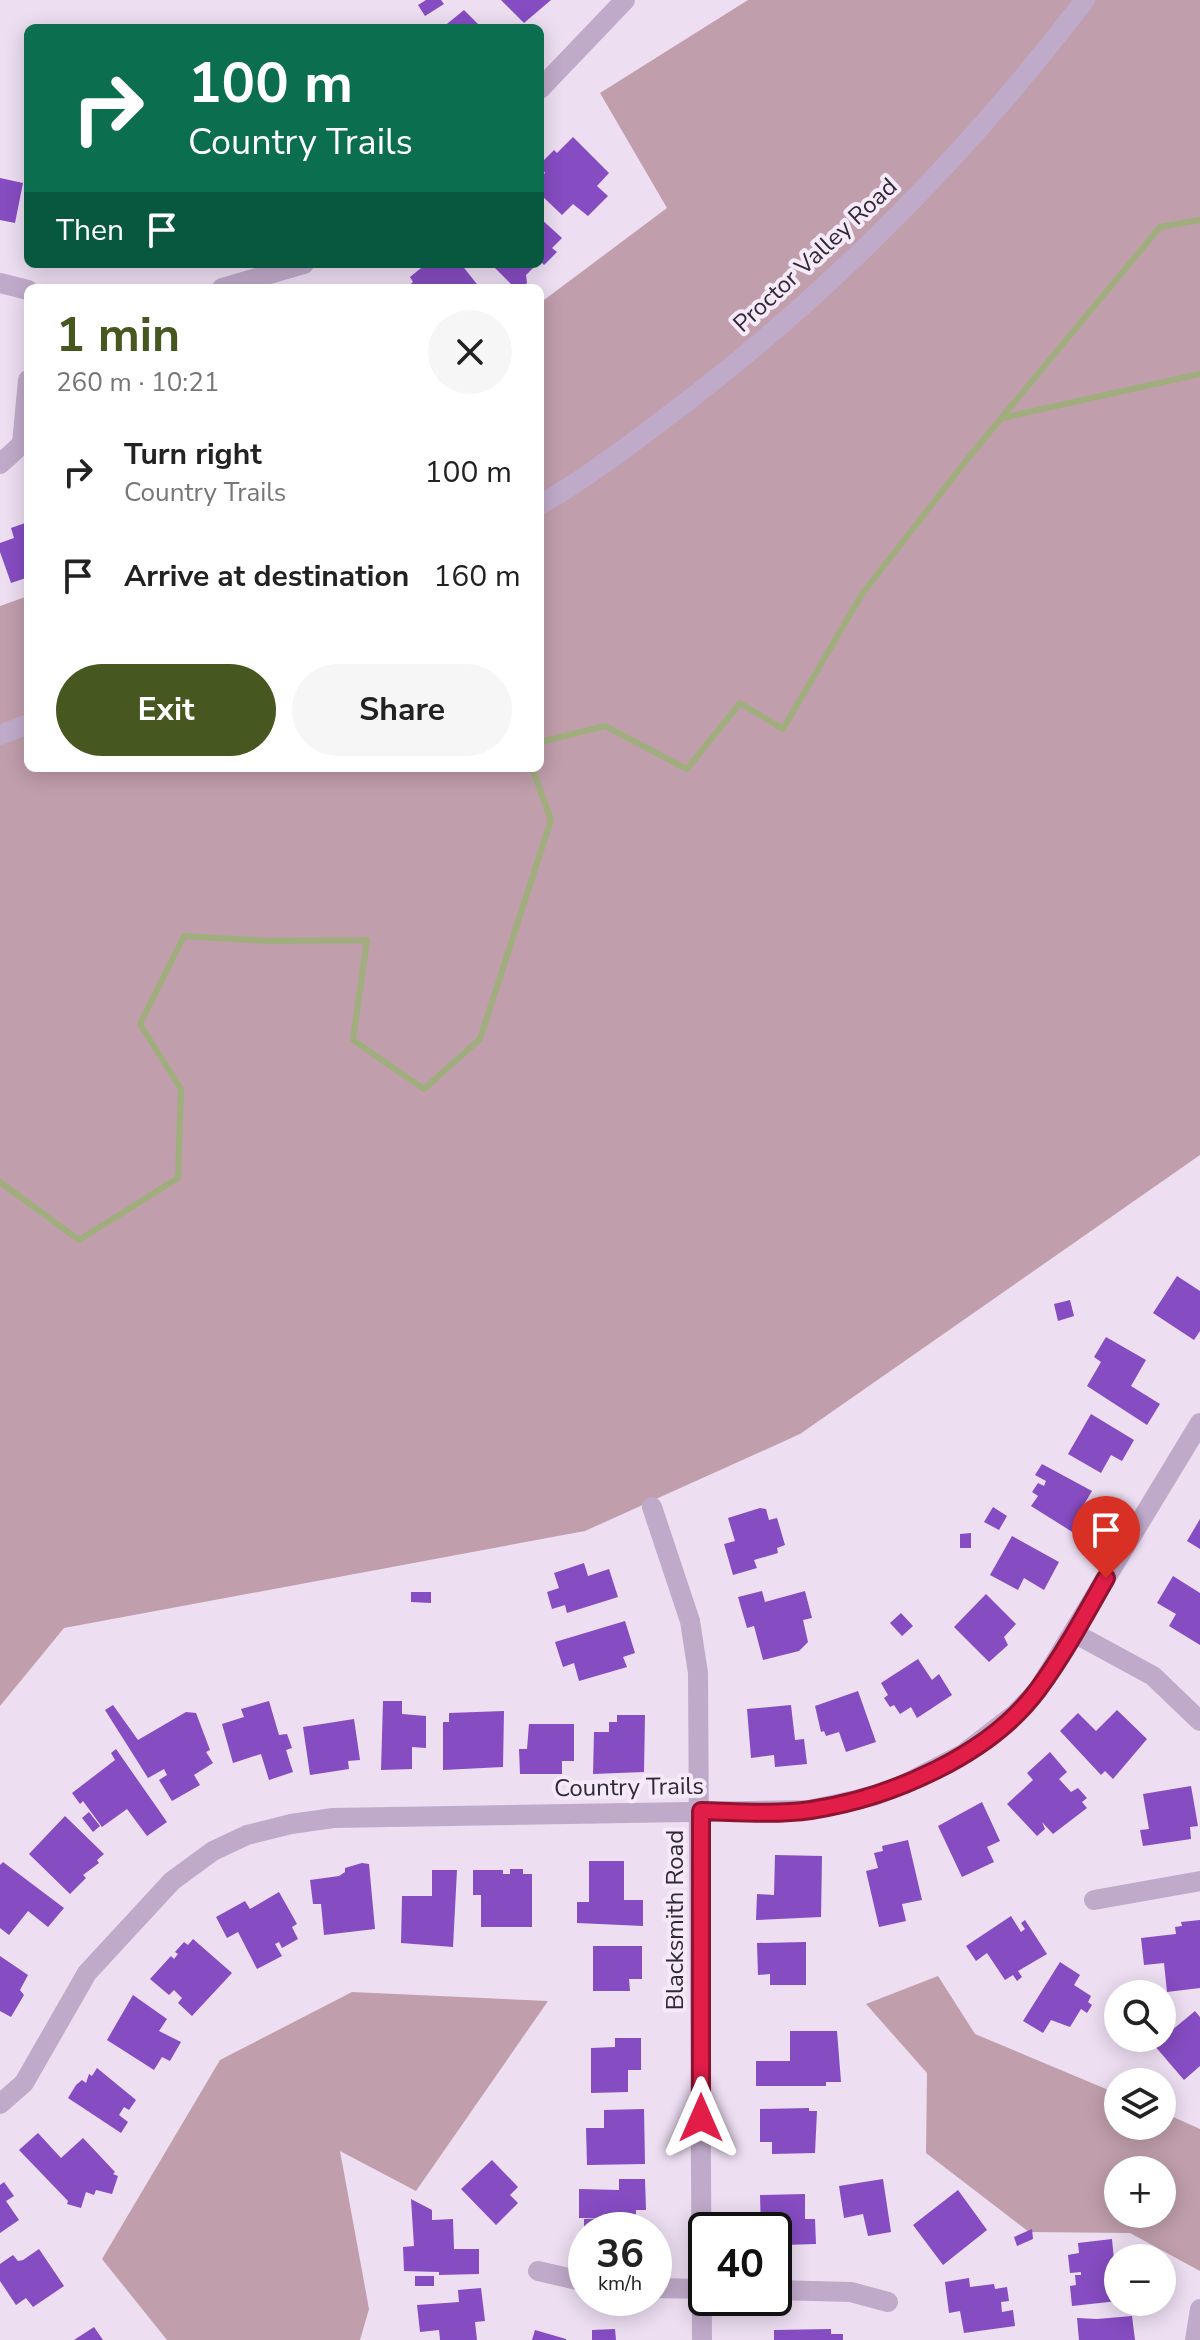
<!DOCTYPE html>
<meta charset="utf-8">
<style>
body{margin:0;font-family:"Nunito Sans",sans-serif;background:#f6f6f6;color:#222;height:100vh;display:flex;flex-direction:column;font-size:30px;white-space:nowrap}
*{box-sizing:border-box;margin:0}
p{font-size:26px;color:#767676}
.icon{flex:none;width:44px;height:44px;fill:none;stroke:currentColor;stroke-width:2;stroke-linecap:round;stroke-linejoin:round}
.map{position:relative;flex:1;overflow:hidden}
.sheet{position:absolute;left:24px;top:284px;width:520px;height:488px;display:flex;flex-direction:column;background:#fff;border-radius:12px;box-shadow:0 4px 20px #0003}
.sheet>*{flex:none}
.hud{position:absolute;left:24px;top:24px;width:520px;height:244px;border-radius:12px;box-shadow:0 4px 20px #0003;background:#0b6e4f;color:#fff;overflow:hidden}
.fabs{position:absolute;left:1104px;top:1980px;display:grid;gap:16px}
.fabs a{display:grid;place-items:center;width:72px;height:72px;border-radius:50%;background:#fff;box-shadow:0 4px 20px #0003;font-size:40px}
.speed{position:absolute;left:568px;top:2212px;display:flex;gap:16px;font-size:40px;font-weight:700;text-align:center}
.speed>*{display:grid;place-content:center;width:104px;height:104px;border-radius:50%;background:#fff;box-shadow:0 4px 20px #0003;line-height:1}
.speed small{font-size:20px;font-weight:400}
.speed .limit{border:4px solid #111;border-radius:12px;background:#fff;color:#111}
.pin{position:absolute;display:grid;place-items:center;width:68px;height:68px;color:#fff;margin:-82px -34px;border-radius:50% 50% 50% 0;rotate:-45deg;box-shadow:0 0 8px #0007}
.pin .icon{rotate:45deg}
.me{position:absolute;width:88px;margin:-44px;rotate:0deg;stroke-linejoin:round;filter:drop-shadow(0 0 6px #0008)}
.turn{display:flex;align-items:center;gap:28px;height:168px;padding:0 32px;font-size:36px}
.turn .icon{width:104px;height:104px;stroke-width:2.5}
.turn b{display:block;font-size:56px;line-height:68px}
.then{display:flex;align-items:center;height:76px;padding:0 32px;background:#0003;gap:16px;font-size:30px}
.round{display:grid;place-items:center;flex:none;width:84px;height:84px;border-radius:42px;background:#f6f6f6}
.headline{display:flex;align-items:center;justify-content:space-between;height:136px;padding:0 32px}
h1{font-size:48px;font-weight:700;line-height:60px;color:#465720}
.button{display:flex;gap:16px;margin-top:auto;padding:16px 32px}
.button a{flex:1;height:92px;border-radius:48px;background:#465720;color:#fff;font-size:32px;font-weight:700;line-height:92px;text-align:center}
.button a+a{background:#f6f6f6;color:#222}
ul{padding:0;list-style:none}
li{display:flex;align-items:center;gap:24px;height:104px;padding:0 32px}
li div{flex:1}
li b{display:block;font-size:30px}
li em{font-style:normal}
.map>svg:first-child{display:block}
</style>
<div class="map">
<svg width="1200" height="2340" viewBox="0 0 1200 2340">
<rect width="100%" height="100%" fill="#eddef2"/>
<path fill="#c09eac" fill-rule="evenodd" d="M748,0h452v1155l-400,279 -215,97 -521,97 -64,78v-1100l28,-10v172h512v-465l127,-95 -67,-115z
M938,1976l37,58 143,60v32h44v-14l38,17v142l-70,-38 -101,-1 -103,-79 1,-80 -61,-69zM1118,2170h44v44h-44z
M352,1992l196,9 -132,190 -76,-40 29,158 -9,31h-193l-65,-81 118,-199z"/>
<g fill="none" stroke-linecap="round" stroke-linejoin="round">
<path stroke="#a0ae7e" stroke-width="6" d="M1002,418l198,-44
M540,742l65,-16 82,43 53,-66 43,26 79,-135 107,-137 191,-230 40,-7
M0,1182l79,58 99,-62 3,-89 -41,-65 44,-88 85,5 98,-1 -14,100 71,49 56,-50 71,-219 -19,-52"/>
</g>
<path fill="#864cc2" d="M426,0h15l3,4 -19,12 -7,-11z
M501,0h50l-27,23z
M464,10l14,14 -4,4h-32z
M573,137l36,36 -12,13 11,10 -20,20 -15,-12 -11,11 -22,-21v-16l5,-5 -5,-9 14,-14 3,3z
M0,178l23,5 -8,40 -15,-3z
M540,218l22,20 -10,10 5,4 -13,13 -4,-4z
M426,264h35l19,24h-74l7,-6 -3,-5z
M491,264h46l-11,11 1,8 -5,5 -8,-1z
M28,522v61l-2,-5 -15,5 -11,-31v-9l14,-5 -3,-10z
M1177,1276l23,15v40l-6,9 -41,-27z
M1070,1300l4,16 -16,5 -4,-17z
M1106,1337l40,23 -15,26 29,18 -13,21 -60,-39 14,-24 -7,-5z
M1091,1414l43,26 -12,21 -11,-6 -10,18 -33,-19z
M1042,1464l50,27 -9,15 6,6 -15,21 -43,-27 7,-10 -6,-4 6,-9 6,3 2,-5 -11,-6z
M993,1507l14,9 -8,14 -15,-8z
M760,1508l6,1 3,11 8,-2 8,27 -8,3 1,5 -24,7 3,8 -24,7 -9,-31 11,-3 -7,-23z
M1200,1519v30l-13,-8z
M971,1533v15h-11v-14z
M1012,1536l47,26 -15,28 -20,-12 -6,12 -28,-15z
M584,1563l4,13 21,-7 9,28 -51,16 -2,-8 -13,4 -5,-17 12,-4 -5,-15z
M1173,1576l27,17v52l-31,-19 7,-12 -19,-11z
M762,1591l3,11 40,-11 7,27 -9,2 5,22 -9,9 -36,9 -9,-34 -7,2 -9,-31z
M411,1592h20v11l-20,-1z
M986,1594l30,30 -12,13 4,8 -19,17 -35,-35z
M901,1613l12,13 -11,10 -12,-13z
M625,1621l10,32 -12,4 4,10 -48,14 -5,-18 -11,4 -8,-25z
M918,1659l14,21 7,-6 13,21 -35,23 -6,-11 -11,7 -6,-9 -4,2 -6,-9 4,-3 -7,-12z
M858,1691l18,51 -30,10 -7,-20 -13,4 -2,-5 -3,1 -6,-26z
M269,1701l10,34 8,-1 5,14 -6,2 7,22 -24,8 -8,-26 -28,9 -11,-39 22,-7 -3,-8z
M383,1701h19v13l24,2v32l-14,-1v22l-31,1z
M113,1705l25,35 48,-28 10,1 14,37 -4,2 7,11 -19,12 6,10 -28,16 -13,-21 8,-5 -3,-6 -16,9 -43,-68z
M791,1705l4,35 9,-1 3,25 -32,3 -1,-12 -23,3 -4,-49z
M1117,1710l30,29 -34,40 -8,-8 -4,4 -41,-44 18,-18 18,18z
M504,1711l-1,56 -60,3v-48h6v-9z
M617,1715h28l-1,57 -51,2 1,-42h15v-10h8z
M354,1719l6,41 -12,1 1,8 -39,6 -7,-48z
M529,1724h45v37h-12v13h-42l-1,-25h8z
M116,1749l51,73 -20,14 -20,-27 -25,18 -19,-26 -3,3 -8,-11 43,-33 -4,-7z
M1050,1752l17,20 -8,7 12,13 7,-4 9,10 -5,4 5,6 -34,26 -11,-12 3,7 -8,7 -30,-32 26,-24 -6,-7z
M1191,1786l7,40 -8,1 1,12 -48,7 -3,-16 9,-1 -6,-35z
M982,1802l18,39 -13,6 7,15 -32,15 -24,-51z
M89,1812l11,14 -7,6 -11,-14z
M65,1816l39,38 -7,6 2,3 -16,12 3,3 -16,16 -41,-40z
M908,1840l14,60 -20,4 4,17 -27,6 -13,-56 12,-3 -4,-15 9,-2 -1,-5z
M775,1855l47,1 -1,61 -65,3 1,-26 17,1z
M589,1861h35v39h19v26l-66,-3v-21h12z
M3,1862l61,46 -16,19 -20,-16 -19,24 -9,-7v-63z
M362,1863l7,1 6,65 -51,6 -3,-31h-8l-3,-24 29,-4 6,-4v-4z
M510,1869h13v5h9v53h-51v-32h-8v-25h30v4h7z
M432,1870h25l-4,77 -52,-4 1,-47h30z
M279,1892l18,32 -5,3 6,12 -16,9 -3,-6 -4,2 7,12 -25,13 -19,-37 -11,6 -11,-21 29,-16 5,8z
M1011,1916l10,16 4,-3 -4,-6 4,-3 22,34 -29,17 4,6 -5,4 -4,-6 -8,5 -18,-27 -11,8 -10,-15z
M1200,1920v68l-33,4 -3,-29 -20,2 -3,-27 35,-4 -1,-7 7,-1 -1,-4z
M193,1939l39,34 -40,43 -14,-13 4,-5 -8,-8 -5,5 -19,-16 21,-23 3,3 4,-5 -3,-2 9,-10 4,3z
M806,1942v43h-36v-11l-12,1 -1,-32z
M593,1946h49v33h-13l1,12h-37z
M0,1956l28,19 -8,15 4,5 -13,22 -11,-6z
M1060,1962l20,13 -6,10 17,11 -3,6 4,3 -5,8 -6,-4 -11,18 -19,-7 -8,13 -20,-12z
M133,1995l34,24 -8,12 22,11 -11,19 -8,-4 -8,13 -47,-30z
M1195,2011l5,6v49l-16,14 -30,-35z
M790,2031h47l4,51h-15v4h-70v-25h34z
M615,2038h26v32h-13v22l-37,1v-45l24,-1z
M97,2068l39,32 -7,10 -5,-3 -5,8 9,7 -7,11 -53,-35 8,-13 6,-5 4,3 3,-9 3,2z
M809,2108v3h8l-2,42 -43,1v-12h-12v-33z
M644,2109l1,55 -58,1 -1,-37h18v-18z
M38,2133l23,25 22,-20 32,34 -2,2 5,2 -6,18 -16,-4 -2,5 -8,-3 -5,16 -14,-4 1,-3 -49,-51z
M492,2160l26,27 -8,8 8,8 -22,22 -35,-36z
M619,2179h26l1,31h-10v20l-52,-2v-9l22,-1h-27v-29l40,1z
M883,2179l8,53 -23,4 -5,-22 -19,4 -5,-32z
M4,2182l10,14 -8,5 13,19 -19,13v-48z
M958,2190l29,40 -44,35 -30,-40z
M805,2194v25h10l1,25 -32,1v-13l-23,-2 -1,-35z
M411,2199l21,11v10l21,-1 1,30h25v25l-40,1v-3l-35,-1 -1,-24 11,-1z
M1032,2229l1,10 -16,7 -3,-9z
M1112,2239l6,62 -46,5 -2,-20 6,-1 -1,-10h6v-3l-11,1 -2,-18 11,-2 -1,-10z
M39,2249l25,37 -31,21 -7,-9 -10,7 -16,-24v-17l13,-9 5,6 5,-1z
M415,2276h19v10h-19z
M969,2278l1,9 24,-3 1,5 12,-2 2,14 -8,1 1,10 11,-2 2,16 -51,7 -4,-22 -11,2 -4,-31z
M481,2288l4,33 -10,1 2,18h-37l-1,-10 -19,2 -3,-27 42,-3 -1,-12z
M1132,2316l3,24h-56l-2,-22 20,1z
M94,2327l9,13h-29z
M615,2329l1,11h-24v-10z
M831,2329v5h12v6h-69v-10z
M535,2330l31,9v1h-34z"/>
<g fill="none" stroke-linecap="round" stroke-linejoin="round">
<path stroke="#c0aaca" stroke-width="20" d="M540,89l85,-89
M0,283l28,7
M222,288l82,-24
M0,464l22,-20 6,-64
M540,505c53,-31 100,-68 149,-105 149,-115 282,-251 396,-400
M0,735l28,-11
M652,1507l38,114 8,52 4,667
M1074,1633l79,43 47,45
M1094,1900l106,-19
M0,2104l24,-21 63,-110 85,-92 41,-30 34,-16 44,-11 42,-6 476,-8 65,-14 31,-12 58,-30 52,-40 23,-24 162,-267
M538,2271l48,11
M654,2288l52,1
M774,2290l77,2 37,10
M1195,2340l5,-31"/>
</g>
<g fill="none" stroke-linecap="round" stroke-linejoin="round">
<g stroke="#92132f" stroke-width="20">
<path id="route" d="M701,2118v-307c37,1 74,4 110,-1 79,-12 180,-55 228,-122 25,-34 46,-73 67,-110"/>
</g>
<use href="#route" stroke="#e11d48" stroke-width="14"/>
</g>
<g text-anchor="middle" stroke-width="8" stroke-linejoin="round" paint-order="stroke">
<g font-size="24" fill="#312937" stroke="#f6eaf9">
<text transform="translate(815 255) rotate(-43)" y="8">Proctor Valley Road</text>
<text transform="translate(629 1787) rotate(-1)" y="8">Country Trails</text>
<text transform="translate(675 1920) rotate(-90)" y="8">Blacksmith Road</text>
</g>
</g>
</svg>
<div class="fabs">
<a><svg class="icon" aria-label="search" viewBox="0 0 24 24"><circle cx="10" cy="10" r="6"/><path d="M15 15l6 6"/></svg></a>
<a><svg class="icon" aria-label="layers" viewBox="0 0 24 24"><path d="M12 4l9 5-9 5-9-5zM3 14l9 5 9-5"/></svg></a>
<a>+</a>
<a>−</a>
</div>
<div class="speed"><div>36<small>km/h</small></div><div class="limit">40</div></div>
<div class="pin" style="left:1106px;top:1578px;background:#d93025"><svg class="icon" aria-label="arrive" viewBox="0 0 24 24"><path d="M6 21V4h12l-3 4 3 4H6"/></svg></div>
<svg class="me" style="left:701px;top:2118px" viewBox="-20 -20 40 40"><path d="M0-17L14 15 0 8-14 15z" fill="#e11d48" stroke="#fff" stroke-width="4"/></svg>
<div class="hud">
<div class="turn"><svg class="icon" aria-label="right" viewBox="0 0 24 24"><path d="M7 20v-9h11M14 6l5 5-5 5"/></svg><div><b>100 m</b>Country Trails</div></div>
<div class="then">Then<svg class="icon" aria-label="arrive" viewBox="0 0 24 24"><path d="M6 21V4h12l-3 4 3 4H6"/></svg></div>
</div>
<section class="sheet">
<div class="headline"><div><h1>1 min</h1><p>260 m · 10:21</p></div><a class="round"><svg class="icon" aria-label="close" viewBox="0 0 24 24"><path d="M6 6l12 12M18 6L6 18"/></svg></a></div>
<ul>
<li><svg class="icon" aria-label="right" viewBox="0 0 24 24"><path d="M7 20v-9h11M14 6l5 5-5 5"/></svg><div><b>Turn right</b><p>Country Trails</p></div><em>100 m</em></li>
<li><svg class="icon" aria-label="arrive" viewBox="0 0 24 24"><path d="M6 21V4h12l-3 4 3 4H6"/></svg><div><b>Arrive at destination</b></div><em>160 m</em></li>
</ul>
<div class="button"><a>Exit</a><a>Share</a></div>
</section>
</div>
